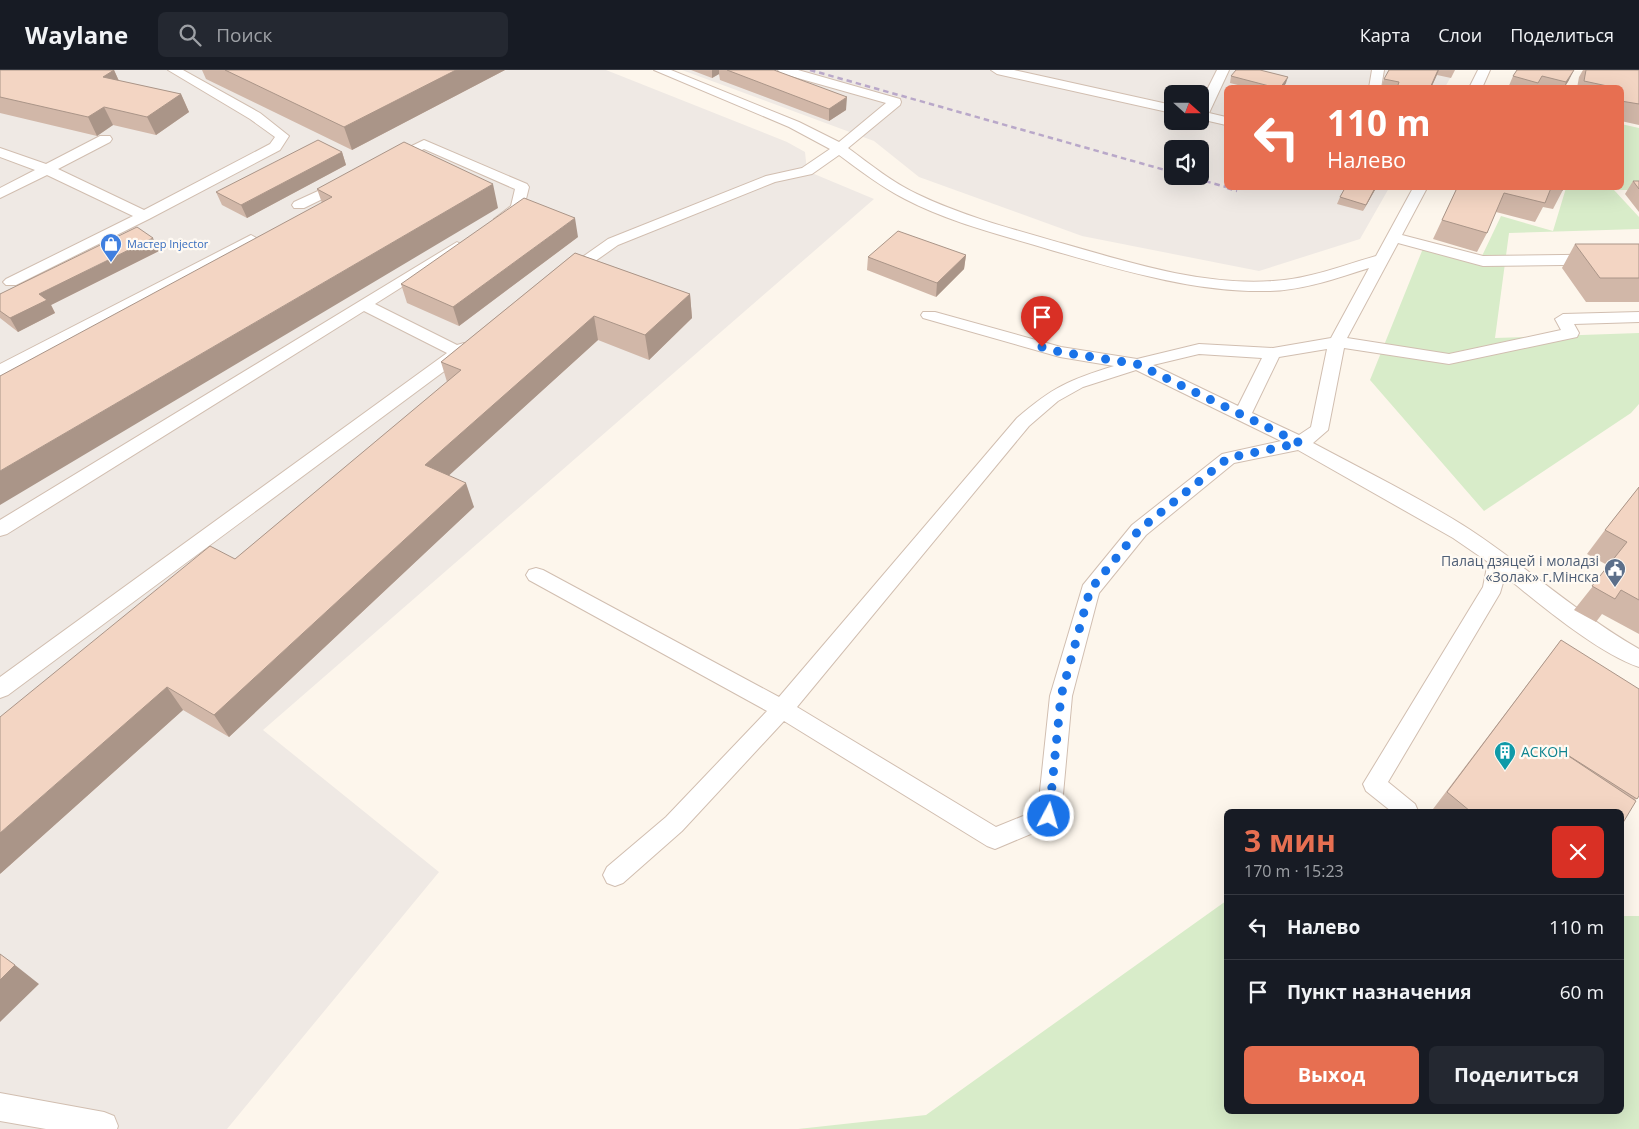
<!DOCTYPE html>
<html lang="ru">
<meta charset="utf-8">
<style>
body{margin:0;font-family:"Open Sans",sans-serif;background:#242831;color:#f1f3f6;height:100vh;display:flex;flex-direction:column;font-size:19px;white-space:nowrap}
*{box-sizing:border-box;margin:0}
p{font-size:16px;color:#9ea1a6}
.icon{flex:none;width:28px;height:28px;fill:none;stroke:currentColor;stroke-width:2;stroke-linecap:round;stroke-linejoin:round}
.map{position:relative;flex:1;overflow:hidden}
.details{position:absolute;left:1224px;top:739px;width:400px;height:305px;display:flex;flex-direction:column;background:#171b24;border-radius:8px;box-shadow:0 5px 20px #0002}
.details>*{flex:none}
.banner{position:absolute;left:1224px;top:15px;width:400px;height:105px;border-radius:8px;box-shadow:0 5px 20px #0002;background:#e76f51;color:#fff;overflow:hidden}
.needle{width:32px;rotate:111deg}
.buttons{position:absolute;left:1164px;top:15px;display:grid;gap:10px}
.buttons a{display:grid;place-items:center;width:45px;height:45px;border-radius:8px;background:#171b24;box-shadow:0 5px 20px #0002;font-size:25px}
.pin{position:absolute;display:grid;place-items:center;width:42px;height:42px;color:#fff;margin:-51px -21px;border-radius:50% 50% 50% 0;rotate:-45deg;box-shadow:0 0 5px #0007}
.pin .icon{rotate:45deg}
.me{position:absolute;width:55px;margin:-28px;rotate:6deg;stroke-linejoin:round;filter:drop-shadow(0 0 4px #0008)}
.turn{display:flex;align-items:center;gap:18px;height:105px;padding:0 20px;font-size:22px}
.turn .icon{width:65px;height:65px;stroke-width:2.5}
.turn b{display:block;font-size:35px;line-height:42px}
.round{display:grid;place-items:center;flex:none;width:52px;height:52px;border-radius:8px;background:#242831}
.summary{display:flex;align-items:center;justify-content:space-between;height:85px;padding:0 20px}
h1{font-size:30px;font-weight:700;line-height:38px;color:#e76f51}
.action{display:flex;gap:10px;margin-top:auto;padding:10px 20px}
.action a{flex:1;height:58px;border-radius:8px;background:#e76f51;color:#fff;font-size:20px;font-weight:700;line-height:58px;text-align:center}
.action a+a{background:#242831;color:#f1f3f6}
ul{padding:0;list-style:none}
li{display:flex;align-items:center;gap:15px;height:65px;padding:0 20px;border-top:1px solid #363941}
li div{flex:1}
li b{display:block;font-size:19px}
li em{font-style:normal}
header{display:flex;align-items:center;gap:30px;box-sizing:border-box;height:70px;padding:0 25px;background:#171b24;border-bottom:1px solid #363941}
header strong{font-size:24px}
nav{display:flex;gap:28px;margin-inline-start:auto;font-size:18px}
.search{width:350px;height:45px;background:#242831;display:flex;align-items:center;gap:12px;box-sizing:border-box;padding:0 18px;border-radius:8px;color:#9ea1a6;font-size:19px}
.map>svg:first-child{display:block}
</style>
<header>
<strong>Waylane</strong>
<div class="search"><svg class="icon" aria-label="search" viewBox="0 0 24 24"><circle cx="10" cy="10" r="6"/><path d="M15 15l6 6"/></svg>Поиск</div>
<nav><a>Карта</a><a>Слои</a><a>Поделиться</a></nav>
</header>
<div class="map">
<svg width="1639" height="1059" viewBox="0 0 1639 1059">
<rect width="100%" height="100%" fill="#fdf6ec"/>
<path fill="#efe9e4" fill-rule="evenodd" d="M0,0h606l181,72 18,10 2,19 67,28 -611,531 176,142 -212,257h-227z
M682,0h773l-10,17 -219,1v100h163l-29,51 -101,32 -177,-35 -163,-59 -45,-36zM1172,24h28v27h-28zM1172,79h28v27h-28z"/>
<path fill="#d8ecc9" d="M1621,54l18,4v62h-25l25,27v12l-130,4 -14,105 144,-5v71l-8,9 -147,98 -114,-131 56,-139 56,15 19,-40 52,15 13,-43h39l8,2 -3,-2h11z
M1226,831v210h395v-195h18v213h-841l128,-14z"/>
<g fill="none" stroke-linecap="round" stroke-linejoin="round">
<g stroke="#d1beb0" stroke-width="2">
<path id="lane" d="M168,0h15l77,43 29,23 -9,14 -131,69 -133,66h-10l-3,-3 3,-3 127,-63 -86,-41 -47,23v-10l35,-18 -35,-13v-9l46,16 54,-28h10l2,3 -2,3 -52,27 86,41 126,-66 5,-7 -25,-18z
M654,0h17l128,52 40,20 47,-39 -106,-30 -2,-3h20l102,29 1,3 -1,3 -52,43c23,17 44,34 69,46 46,22 95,35 144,49 67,19 141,43 212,38 36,-2 68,-15 103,-25l37,-68h14l-25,47 81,21 156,-2v10l-156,2 -85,-23 -51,95 102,16 112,-24 -6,-11 8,-5 76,-2v10l-65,2 5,9 -2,4 -128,27 -105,-16 -16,82 -15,13c52,28 106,54 156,86 58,38 109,85 170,120v18c-40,-13 -101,-64 -134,-91l-5,17 -112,189 27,22 3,7h-27l-25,-20 -3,-7 120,-197 5,-25 -35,-24 -155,-88 -64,13 -88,72 -47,58 -27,103 -11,120 -4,7 -62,26 -8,-3 -203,-125 -102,110 -59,52 -8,3 -8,-3 -4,-8 4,-8 59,-50 101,-106 -238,-131 -3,-5 3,-5 7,-2 7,2 236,127 238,-279c36,-31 52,-38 97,-52l-54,-9 -137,-39 -2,-3 2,-3h12l126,35 76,12 62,-15 74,4 58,-10 38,-70c-32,10 -65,22 -99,23 -74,2 -149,-21 -219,-41 -49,-15 -100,-27 -146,-51 -24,-12 -44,-28 -66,-44l-27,19 -37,8 -157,63 -44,31h-10l-3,-3 3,-3 44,-31 158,-63 36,-8 28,-19 -41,-22zM1327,279l-16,78 -12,8 -47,-22 27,-56zM1199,284l63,4 -24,48 -85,-41zM1136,300l145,71 -59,13 -90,71 -49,60 -33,111 -12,114 -42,17 -199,-120 232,-281 29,-25 25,-14z
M991,0h23l158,35v8l-175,-39z
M1217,0h12l-20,43 17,4v8l-26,-6v-15z
M1372,0h12l-3,18h-12z
M1478,0h12l-8,18h-13z
M424,70l103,44 2,3 -6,24 -17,11h-10l-2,-3 17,-13 4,-17 -91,-40 -29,14h-10l-2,-3z
M342,110l5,1 2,3 -2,3 -43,21h-10l-2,-3 2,-3z
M251,165l7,4 -2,3 -256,134v-12z
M457,172l7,4 -2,3 -87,55 82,41 7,-2 6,1 2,4 -2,4 -462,343 -8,3v-21l447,-324 -83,-42 -357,223 -7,2v-16z
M0,1023l104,19 10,4 4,10 -1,3h-71l-46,-8z"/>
</g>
<use href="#lane" fill="#fff" fill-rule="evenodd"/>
<path stroke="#b9a8c9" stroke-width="2.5" stroke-dasharray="5.5 4" stroke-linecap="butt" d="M810,0l362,102
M1187,106l39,11
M1227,118l10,3"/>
</g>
<path fill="#d1b7a8" d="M0,0h114l5,11 62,13 8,18 -33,23 -43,-10 -16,11 -97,-23z
M202,0h303l-153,80 -146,-71z
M691,0h83l72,40 -17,11 -109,-41 -1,-6 -7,4z
M1389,0h66l-4,8 -14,-3 -6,13h-50l3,-9z
M1517,0l52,10 -5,8h-56l5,-12z
M1583,0h56v55l-18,-4v-33h-44l2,-11z
M1231,6l55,7 -3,5h-34l-19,-5z
M342,82l4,13 -99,53 -25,-13 -6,-13z
M1633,111h6v31l-14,-18z
M1345,118h31l-13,23 -26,-7 3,-7z
M1457,118h107l-11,21 -10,-2 -8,15 -39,-10 -9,21 -10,19 -44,-13z
M317,119l181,19 -176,-5z
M578,167l-119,89 -52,-23 -6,-19z
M1575,174h64v58h-53l-24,-34z
M159,181l-108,54 4,8 -37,19 -18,-14v-24z
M575,183l115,41 2,24 -43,42 -51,-20 -149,135 25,32 -245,230 -46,-27 -183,164 235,-315 212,-177 -6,-20z
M966,185l-2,14 -28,28 -69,-27 1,-13z
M1639,417v147l-37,-20 -6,8 -22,-12 35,-44 -22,-12 18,-24z
M1561,570l78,156 -4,4 -14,11h-185l-3,-2z"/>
<path fill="#aa9588" d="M114,0l8,18 -19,-11z
M456,0h49l-153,80 -8,-23z
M712,0h7v4l-7,4z
M1438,0h1l-8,18h-1z
M1574,0l-5,10 -5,8 2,-6z
M1288,7l-2,6 -3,5h-3z
M181,24l8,18 -33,23 -9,-18z
M847,27l-1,13 -17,11v-12z
M104,37l9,18 -16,11 -9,-19z
M342,82l4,13 -99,53 -6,-13z
M493,114l5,24 -498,297v-34z
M1375,118h1l-1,2 -12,21 3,-6z
M575,148l3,19 -119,89 -6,-19z
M153,168l6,13 -108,54 4,8 -37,19 -8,-14 29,-24z
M966,185l-2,14 -28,28 1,-14z
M690,224l2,24 -43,42 -4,-25z
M594,246l4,24 -164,149 -9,-24z
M466,413l8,24 -245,230 -15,-22z
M167,617l16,23 -183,164v-41z
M15,895l24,19 -39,38v-42z"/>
<path fill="#f3d5c3" stroke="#aa9588" d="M0,0h114l-11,7 78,17 -34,23 -43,-10 -16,10 -88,-20z
M225,0h231l-112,57z
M727,0h47l73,27 -18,12z
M1236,0h24l28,7 -8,11h-3l-46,-12z
M1389,0h49l-8,18h-33l2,-6 -15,-3z
M1517,0h57l-8,12 -24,-6 -4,7 -25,-7z
M1586,0h53v34l-18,-3v-13h-9v-1l-28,-6z
M318,70l24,12 -101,53 -25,-13z
M404,72l89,42 -493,287v-95l332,-179 -15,-8z
M1633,111h6v8z
M1345,118h30l-9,17 -26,-8z
M1457,118h94l-6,15 -41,-10 -17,40 -45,-13z
M1552,118h12l-1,2z
M524,128l51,20 -122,89 -52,-23z
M137,157l16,11 -114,56 8,6 -37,18 -10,-7v-17z
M898,161l68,24 -29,28 -69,-26z
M1575,174h64v34h-39z
M575,183l115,41 -45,41 -51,-19 -169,149 41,18 -252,232 -47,-28 -167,146v-116l210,-171 25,13 226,-189 -20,-8z
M1639,417v113l-18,-10 -6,9 -23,-13 35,-44 -22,-12z
M1561,570l78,49v107l-2,3 -82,-52 81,54 -15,25v-15h-151l-23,-19z
M0,884l15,11 -15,15z"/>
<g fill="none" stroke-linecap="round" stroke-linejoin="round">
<path stroke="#1a73e8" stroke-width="9" stroke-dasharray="0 16.2" d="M1042,277l18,5 77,12 163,79 -72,15 -89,72 -49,60 -29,106 -12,120"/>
</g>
<defs>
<g id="shop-pin" transform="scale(1.125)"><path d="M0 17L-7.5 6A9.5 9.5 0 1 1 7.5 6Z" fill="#3f7fe0" stroke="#fffaf3"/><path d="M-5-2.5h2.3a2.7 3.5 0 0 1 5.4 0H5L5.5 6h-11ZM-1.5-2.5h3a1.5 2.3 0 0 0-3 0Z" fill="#fff"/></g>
<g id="civic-pin" transform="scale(1.125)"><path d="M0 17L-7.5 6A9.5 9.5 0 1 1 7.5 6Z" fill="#5c6f8a" stroke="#fffaf3"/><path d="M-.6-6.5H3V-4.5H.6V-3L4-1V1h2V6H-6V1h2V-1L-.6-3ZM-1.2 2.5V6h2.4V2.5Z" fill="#fff"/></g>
<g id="building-pin" transform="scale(1.125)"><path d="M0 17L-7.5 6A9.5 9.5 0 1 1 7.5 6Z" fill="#0f9aa8" stroke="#fffaf3"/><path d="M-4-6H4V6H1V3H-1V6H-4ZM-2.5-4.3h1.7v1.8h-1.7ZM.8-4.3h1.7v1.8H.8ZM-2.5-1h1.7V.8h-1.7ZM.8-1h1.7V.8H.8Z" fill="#fff"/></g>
</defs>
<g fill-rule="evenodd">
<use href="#shop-pin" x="111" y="174"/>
<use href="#civic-pin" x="1615" y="499"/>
<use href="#building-pin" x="1505" y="682"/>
</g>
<g text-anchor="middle" stroke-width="4.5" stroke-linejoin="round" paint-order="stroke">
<g font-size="11" fill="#366cbe" stroke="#fffaf3" text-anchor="start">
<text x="127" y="178">Мастер Injector</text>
</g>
<g font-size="14" fill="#4e5e75" stroke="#fffaf3" text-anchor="end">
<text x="1599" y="496">Палац дзяцей і моладзі<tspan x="1599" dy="16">«Золак» г.Мінска</tspan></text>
</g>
<g font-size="14" fill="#0d838f" stroke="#fffaf3" text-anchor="start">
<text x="1521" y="687">АСКОН</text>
</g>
</g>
</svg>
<div class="buttons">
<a><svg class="needle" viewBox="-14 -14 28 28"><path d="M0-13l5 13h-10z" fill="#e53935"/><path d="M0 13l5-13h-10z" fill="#9ea1a6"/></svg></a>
<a><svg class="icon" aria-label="sound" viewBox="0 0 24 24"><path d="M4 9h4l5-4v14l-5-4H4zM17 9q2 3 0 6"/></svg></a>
</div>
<div class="pin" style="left:1042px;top:277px;background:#d93025"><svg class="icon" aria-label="arrive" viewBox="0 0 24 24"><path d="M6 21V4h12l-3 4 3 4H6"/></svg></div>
<svg class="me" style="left:1049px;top:746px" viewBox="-20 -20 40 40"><circle r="17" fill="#1a73e8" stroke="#fff" stroke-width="3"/><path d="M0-11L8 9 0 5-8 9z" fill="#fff"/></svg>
<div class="banner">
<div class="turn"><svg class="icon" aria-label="left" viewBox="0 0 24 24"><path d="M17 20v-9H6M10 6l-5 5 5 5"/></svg><div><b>110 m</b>Налево</div></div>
</div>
<section class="details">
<div class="summary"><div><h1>3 мин</h1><p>170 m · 15:23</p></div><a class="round" style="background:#d93025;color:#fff"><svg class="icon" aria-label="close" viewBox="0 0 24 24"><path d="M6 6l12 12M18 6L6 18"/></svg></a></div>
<ul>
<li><svg class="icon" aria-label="left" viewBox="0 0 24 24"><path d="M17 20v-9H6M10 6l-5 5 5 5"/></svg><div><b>Налево</b></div><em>110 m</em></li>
<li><svg class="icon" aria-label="arrive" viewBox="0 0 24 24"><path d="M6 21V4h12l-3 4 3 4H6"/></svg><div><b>Пункт назначения</b></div><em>60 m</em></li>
</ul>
<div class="action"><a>Выход</a><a>Поделиться</a></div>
</section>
</div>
